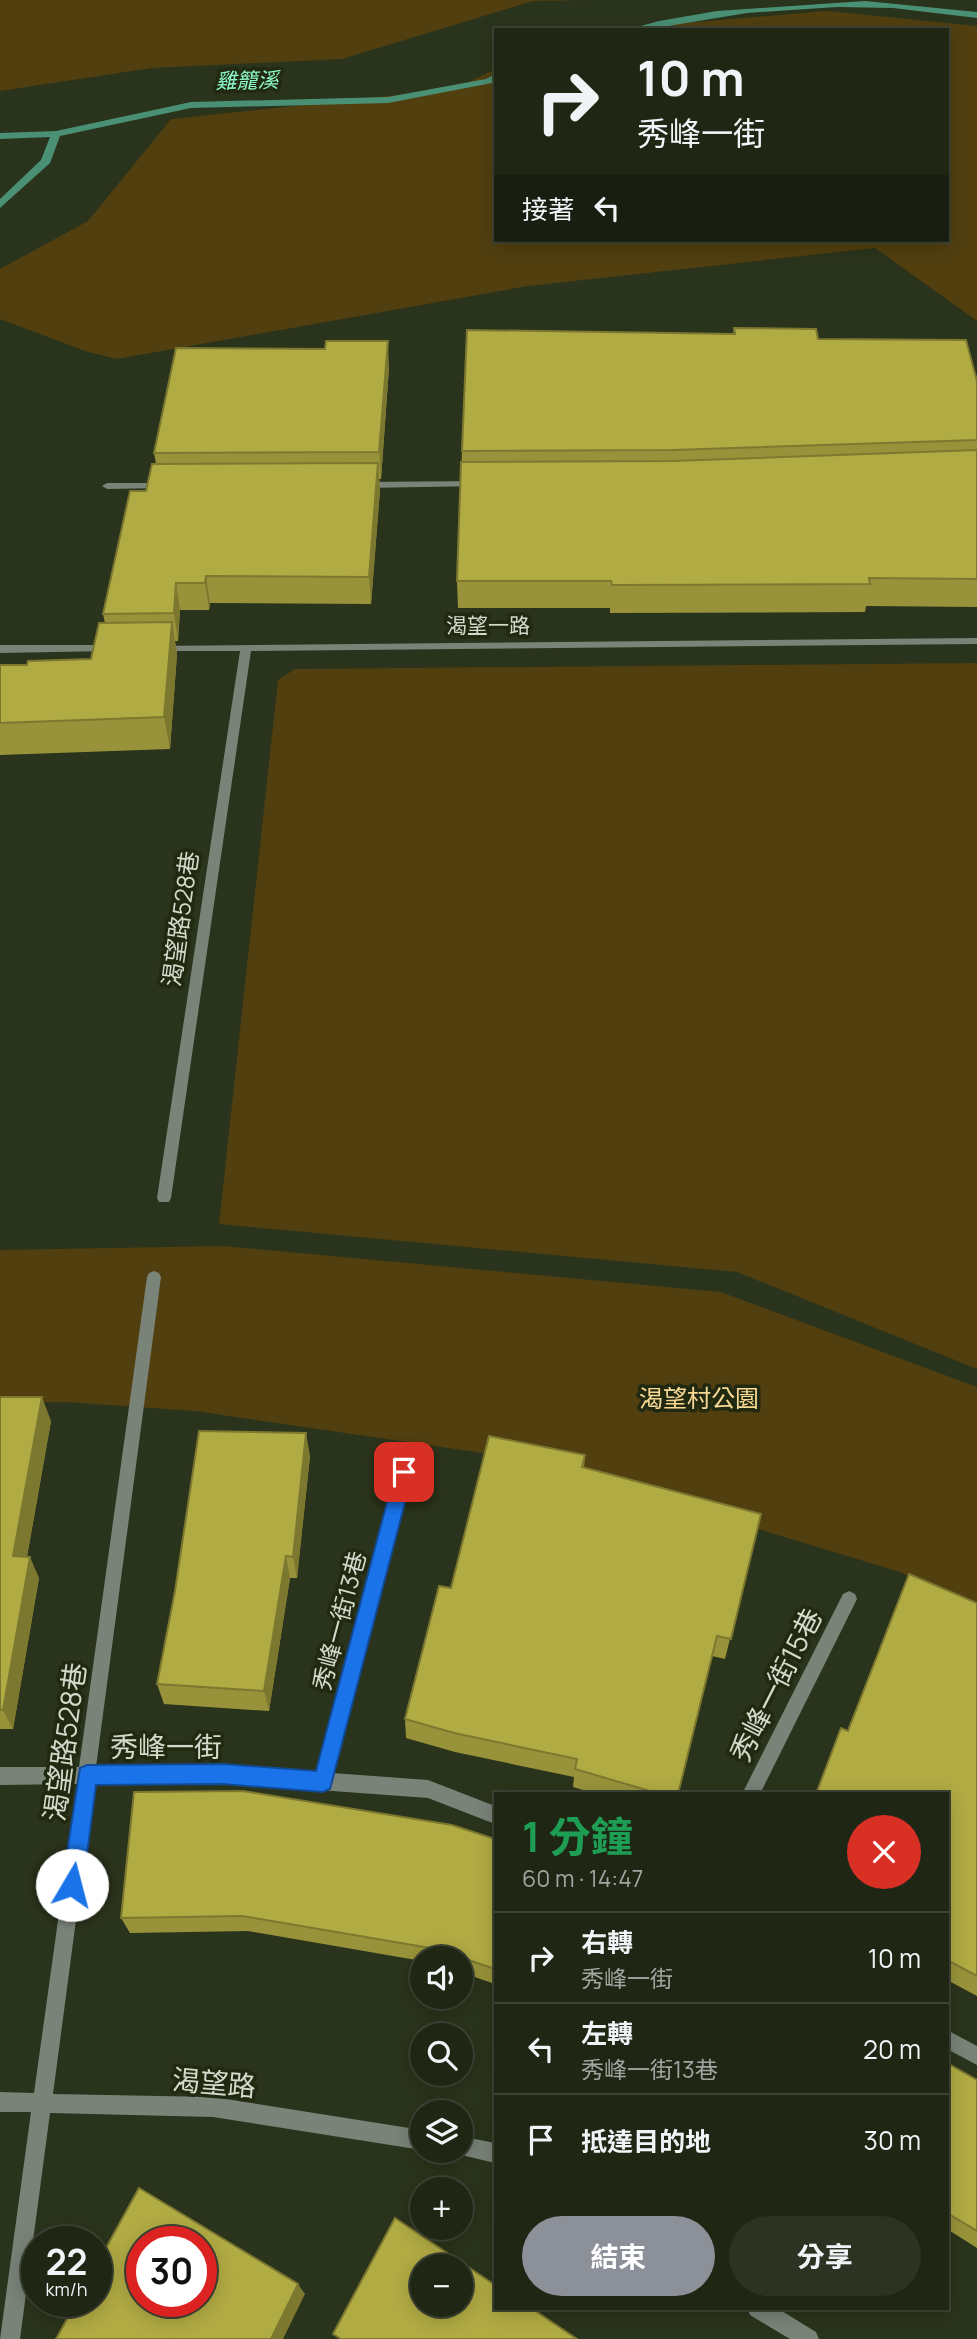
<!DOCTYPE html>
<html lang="zh-TW">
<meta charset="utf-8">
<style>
body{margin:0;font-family:Manrope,"Noto Sans TC",sans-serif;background:#2d3222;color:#f1f3f6;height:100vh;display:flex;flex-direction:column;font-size:26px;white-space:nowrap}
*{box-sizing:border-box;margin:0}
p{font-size:23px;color:#a2a5a0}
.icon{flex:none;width:38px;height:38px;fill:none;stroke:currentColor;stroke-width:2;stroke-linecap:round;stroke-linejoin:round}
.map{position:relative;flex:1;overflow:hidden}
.sheet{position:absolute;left:494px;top:1792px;width:455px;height:518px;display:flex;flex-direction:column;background:#202614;border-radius:0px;box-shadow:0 4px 18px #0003,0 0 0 2px #3d4334}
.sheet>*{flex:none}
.hud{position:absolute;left:494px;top:28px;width:455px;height:214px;border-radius:0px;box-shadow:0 4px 18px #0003,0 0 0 2px #3d4334;background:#202614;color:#f1f3f6;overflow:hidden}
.tools{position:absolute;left:410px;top:1946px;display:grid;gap:14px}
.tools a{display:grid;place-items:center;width:63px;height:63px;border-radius:50%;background:#202614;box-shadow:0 4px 18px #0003,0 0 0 2px #3d4334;font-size:35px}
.speed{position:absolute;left:21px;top:2226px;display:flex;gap:14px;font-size:35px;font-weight:700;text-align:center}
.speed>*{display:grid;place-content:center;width:91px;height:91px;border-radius:50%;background:#202614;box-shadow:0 4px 18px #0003,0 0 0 2px #3d4334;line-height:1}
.speed small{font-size:18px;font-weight:400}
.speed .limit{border:10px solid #d22;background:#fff;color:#111}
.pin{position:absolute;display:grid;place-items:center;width:60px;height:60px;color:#fff;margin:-30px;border-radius:14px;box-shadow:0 4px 10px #0006}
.me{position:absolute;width:77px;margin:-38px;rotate:8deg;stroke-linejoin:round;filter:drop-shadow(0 0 5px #0008)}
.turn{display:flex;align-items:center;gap:24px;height:147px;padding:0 28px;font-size:32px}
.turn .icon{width:91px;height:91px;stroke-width:2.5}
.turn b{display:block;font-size:49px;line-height:60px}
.then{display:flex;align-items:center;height:66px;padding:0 28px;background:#0003;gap:14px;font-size:26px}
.round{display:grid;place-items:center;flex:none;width:74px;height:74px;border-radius:37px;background:#2d3222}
.headline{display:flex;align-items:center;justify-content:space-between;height:119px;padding:0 28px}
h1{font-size:42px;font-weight:700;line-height:52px;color:#1e9e55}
.primary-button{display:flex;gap:14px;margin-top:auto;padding:14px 28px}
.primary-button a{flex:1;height:80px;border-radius:42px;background:#8c9099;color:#fff;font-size:28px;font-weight:700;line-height:80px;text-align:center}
.primary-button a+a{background:#2d3222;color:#f1f3f6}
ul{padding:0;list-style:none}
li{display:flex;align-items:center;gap:21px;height:91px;padding:0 28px;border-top:2px solid #3d4334}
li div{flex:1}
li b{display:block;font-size:26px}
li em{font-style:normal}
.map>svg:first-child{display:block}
</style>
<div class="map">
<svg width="977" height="2339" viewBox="0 0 977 2339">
<rect width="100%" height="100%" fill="#2a331b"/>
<path fill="#513f10" d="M0,0h588l-55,1 -191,58 -190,9 -152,23z
M828,11l149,15v295l-102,-73 -347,38 -411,73 -29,-7 -88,-33v-50l88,-48 83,-102 284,-30 40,-20v171h452v-210h-346z
M977,663v706l-240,-97 -518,-48 59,-544 17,-11z
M223,1246l498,46 256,95v224l-77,-39 -370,-112 -335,-49 -130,-9h-65v-152z"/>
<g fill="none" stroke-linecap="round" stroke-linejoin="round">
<path fill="#4a9075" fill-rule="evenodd" d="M865,1l112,11v6l-84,-10 -56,-1 -90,6 -103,17h-18l33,-9 58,-10z
M495,74v7l-3,2 -104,20 -197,5 -131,28 -10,27 -50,45v-9l41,-39 9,-23 -50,2v-6l56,-2 135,-29 197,-5 98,-18z"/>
<path fill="#798378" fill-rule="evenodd" d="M404,1465l6,2 2,5 -80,310 -3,6 -6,3 -6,-3 -3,-6 82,-310 2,-5z
M849,1591l6,3 2,5 -97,195h-18l101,-200z"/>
<path fill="#798378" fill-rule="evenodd" d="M479,481l5,3 -1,2 -120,2 -5,-3 5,-3z
M164,483l5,3 -1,2 -61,1 -5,-3 5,-3z
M977,638v6l-726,7 -80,547 -2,4h-10l-2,-4 83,-547h-81l-6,-3 2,-2z
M0,645h111l6,3 -6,3 -111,2z
M154,1271l5,2 2,4 -65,490 127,-2 205,15 67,26v18l-67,-26 -205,-15 -129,1 -41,310 160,3 209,33v20l-209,-33 -163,-4 -30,226h-20l31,-227h-31v-20l34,1 43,-309 -77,1v-18h79l68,-490 2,-4z
M947,2030l30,16v19l-30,-16z
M460,2136l35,7v20l-42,-10 -1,-2h8z
M747,2308h30l39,24 3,7h-29l-40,-24z"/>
</g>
<path fill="#98933a" d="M734,328l84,11 159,42v226l-111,-1 -1,6 -255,1v-5h-152l-1,-27 5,-130 271,-117z
M389,368l-8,111h-2l1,11 -9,114 -161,-1 -1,7h-29l-2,31h-3l2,13 -7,95 -170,6v-90h27l64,-6 14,-36 -2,-9 53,-150 -2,-11z
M0,1397l51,24 -24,136 12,21 -26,151h-13z
M585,1455l-1,13 177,46 -36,145 -13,-3 -34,138h-82l-23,-7 1,-10 -119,-25 -49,-14 -1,-19 46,-131z
M310,1456l-13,122h-7l-21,133 -105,-7 -7,-20z
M909,1574l68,29v393l-30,-16v-186l-100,-63z
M495,1839v145l-35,-12v-14h-38v3l-174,-30 -118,2 -9,-15z
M947,2063l30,17v168l-30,-19z"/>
<path fill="#7c7830" d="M388,341l1,27 -8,111 -2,-27z
M378,463l2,27 -9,114 -2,-27z
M206,576l4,27 -1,7 -4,-27z
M176,583l4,27 -2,31 -4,-28z
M172,622l5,32 -7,95 -6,-32z
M42,1397l9,24 -28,157 -10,-22z
M306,1433l4,23 -13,122 -4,-21z
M286,1556l4,22 -21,133 -5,-20z
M30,1557l9,21 -26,151 -10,-19z
M298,2284l7,10 -22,45h-12z"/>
<path fill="#b1ab44" stroke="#7c7830" stroke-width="2" fill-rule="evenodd" d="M734,328l82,1 2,10 148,1 11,41v59l-304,10 -211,1 5,-121 268,4z
M326,341h62l-9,111 -225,1 22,-105 149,1z
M977,450v129l-108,-1 1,6 -258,1 -1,-4h-154l4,-119 212,-1z
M378,463l-9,114 -163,-1 -1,7h-29l-2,30 -71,1 27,-123h16l6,-27z
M172,622l-8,95 -164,6v-58h27l1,-4 63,-2 8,-36z
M0,1397h42l-29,159 17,1 -27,153h-3z
M199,1431l107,2 -13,124 -7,-1 -22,135 -107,-7 18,-93z
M489,1436l96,19 -3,12 179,47 -30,125 -14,-3 -39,158h-18l-85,-25 2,-10 -123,-26 -49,-14 34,-133 12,2z
M909,1574l68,29v373l-30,-16v-166h-131l25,-66 7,3z
M243,1791l209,34 43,14v130l-59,-20 -194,-33 -121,2 13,-126z
M947,2063l30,17v151l-30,-18z
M139,2188l159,96 -27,55h-215l21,-38h19v-35zM142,2242h59v59h-59z
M395,2218l100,67v23h36l46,31h-236l-8,-5zM422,2266h38v39h-38z"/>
<path fill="#1a73e8" stroke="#114b97" stroke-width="2" d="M404,1464l7,2 2,6 -83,317 -7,3 -100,-8 -127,1 -13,100 -3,7 -8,3 -7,-3 -3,-7 18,-117 7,-3 136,-1 93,7 79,-299 3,-6z"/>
<g text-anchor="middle" stroke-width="7" stroke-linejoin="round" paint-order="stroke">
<g font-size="21" font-style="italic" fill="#8dfbcb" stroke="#212911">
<text transform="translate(247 81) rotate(-1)" y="7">雞籠溪</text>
</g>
<g font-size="21" fill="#d3d9cb" stroke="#212911">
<text x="488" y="633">渴望一路</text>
</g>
<g font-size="24" fill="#d3d9cb" stroke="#212911">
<text transform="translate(181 919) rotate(-82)" y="8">渴望路528巷</text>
<text transform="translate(340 1621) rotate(-75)" y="8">秀峰一街13巷</text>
</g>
<g font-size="24" fill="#f7d994" stroke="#212911">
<text x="699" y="1407">渴望村公園</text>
</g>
<g font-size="28" fill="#d3d9cb" stroke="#212911">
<text transform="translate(776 1685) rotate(-63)" y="10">秀峰一街15巷</text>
<text transform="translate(65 1742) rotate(-82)" y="10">渴望路528巷</text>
<text x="166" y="1757">秀峰一街</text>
<text transform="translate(214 2083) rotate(5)" y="10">渴望路</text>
</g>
</g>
</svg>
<div class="tools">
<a><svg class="icon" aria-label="sound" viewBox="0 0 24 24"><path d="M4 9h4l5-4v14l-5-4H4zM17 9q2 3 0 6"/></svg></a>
<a><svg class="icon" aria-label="search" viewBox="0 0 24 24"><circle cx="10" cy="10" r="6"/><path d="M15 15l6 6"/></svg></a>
<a><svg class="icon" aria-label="layers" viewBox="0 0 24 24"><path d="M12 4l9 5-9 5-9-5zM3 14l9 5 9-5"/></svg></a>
<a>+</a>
<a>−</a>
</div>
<div class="speed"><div>22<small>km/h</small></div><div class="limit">30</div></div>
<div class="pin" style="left:404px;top:1472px;background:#d93025"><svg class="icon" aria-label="arrive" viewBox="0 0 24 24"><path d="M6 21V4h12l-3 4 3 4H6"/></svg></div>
<svg class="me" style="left:72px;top:1885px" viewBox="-20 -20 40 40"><circle r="19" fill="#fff"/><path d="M0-13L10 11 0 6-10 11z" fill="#1a73e8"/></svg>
<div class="hud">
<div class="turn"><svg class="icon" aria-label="right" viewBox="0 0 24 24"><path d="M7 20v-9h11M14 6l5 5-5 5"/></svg><div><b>10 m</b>秀峰一街</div></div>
<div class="then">接著<svg class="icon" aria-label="left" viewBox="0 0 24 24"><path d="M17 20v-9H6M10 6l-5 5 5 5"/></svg></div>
</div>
<section class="sheet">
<div class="headline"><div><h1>1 分鐘</h1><p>60 m · 14:47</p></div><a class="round" style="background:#d93025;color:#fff"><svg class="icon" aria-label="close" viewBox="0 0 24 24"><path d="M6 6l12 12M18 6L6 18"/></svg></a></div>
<ul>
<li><svg class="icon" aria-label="right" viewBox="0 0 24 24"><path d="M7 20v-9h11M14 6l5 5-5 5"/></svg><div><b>右轉</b><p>秀峰一街</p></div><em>10 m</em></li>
<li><svg class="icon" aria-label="left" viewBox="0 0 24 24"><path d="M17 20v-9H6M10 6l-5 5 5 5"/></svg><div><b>左轉</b><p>秀峰一街13巷</p></div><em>20 m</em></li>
<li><svg class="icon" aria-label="arrive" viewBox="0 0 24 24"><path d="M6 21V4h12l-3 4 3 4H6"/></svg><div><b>抵達目的地</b></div><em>30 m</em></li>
</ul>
<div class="primary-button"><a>結束</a><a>分享</a></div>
</section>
</div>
